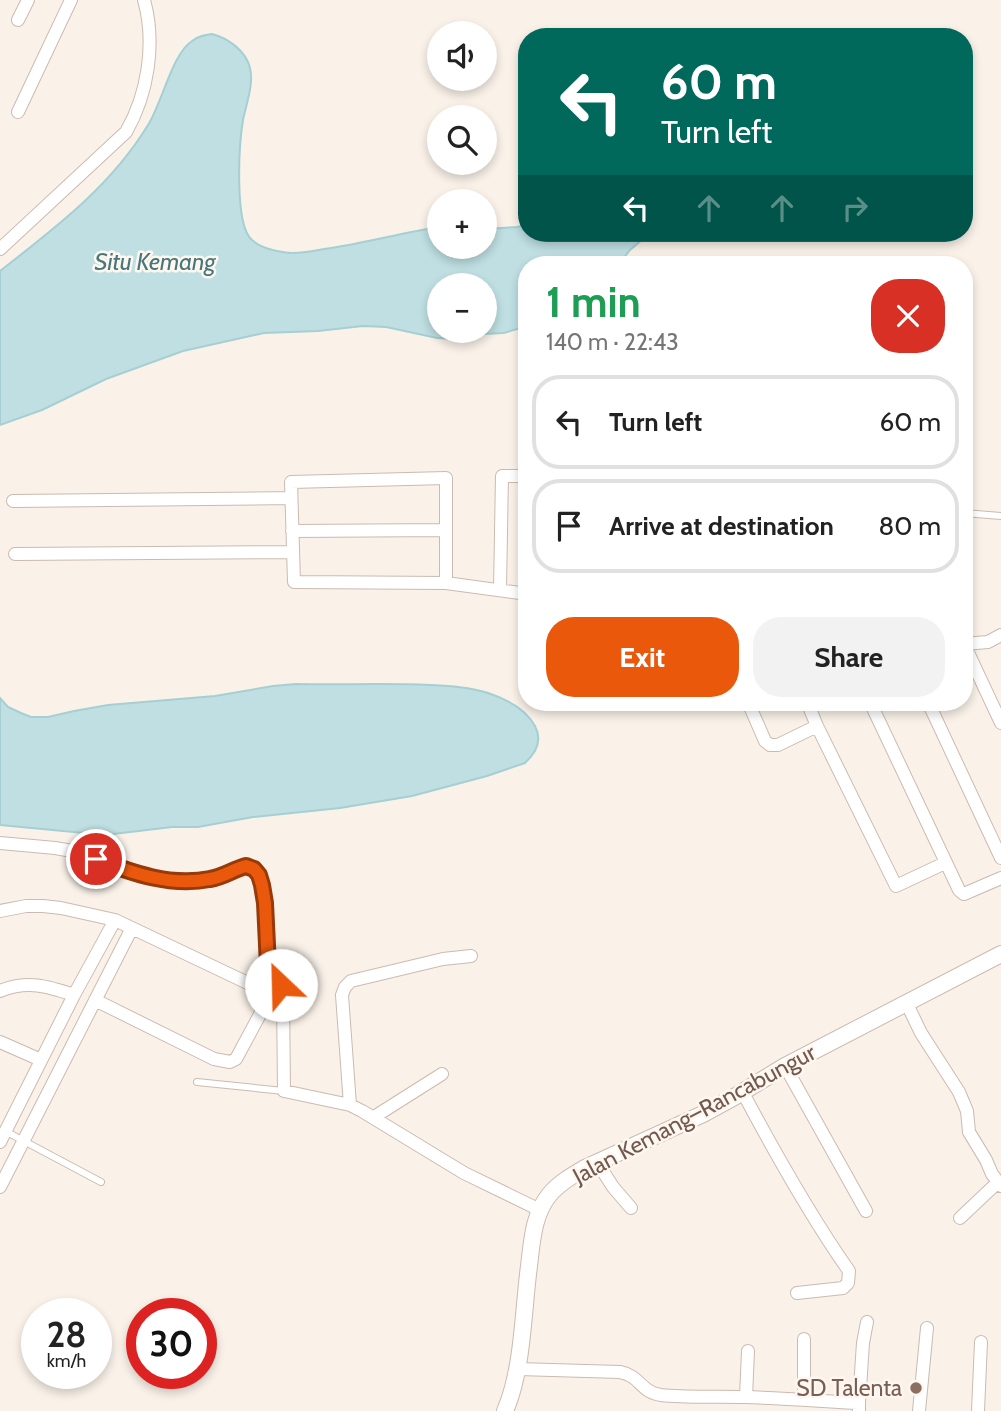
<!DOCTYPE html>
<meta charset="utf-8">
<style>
body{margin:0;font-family:Cabin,sans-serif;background:#f2f2f2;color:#222;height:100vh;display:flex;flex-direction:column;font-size:26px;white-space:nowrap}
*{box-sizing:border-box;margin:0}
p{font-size:23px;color:#767676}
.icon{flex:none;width:38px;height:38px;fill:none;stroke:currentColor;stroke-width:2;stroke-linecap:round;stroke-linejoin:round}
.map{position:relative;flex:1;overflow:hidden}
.details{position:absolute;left:518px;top:256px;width:455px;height:455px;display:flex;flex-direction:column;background:#fff;border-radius:28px;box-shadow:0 4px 10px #0003}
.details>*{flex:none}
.banner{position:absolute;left:518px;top:28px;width:455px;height:214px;border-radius:28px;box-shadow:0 4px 10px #0003;background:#00695c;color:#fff;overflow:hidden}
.controls{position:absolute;left:427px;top:21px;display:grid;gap:14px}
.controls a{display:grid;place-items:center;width:70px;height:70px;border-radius:50%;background:#fff;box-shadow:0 4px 10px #0003;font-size:35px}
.speed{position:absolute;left:21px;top:1298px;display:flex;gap:14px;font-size:35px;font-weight:700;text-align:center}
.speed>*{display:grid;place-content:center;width:91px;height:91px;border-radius:50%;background:#fff;box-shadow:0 4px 10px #0003;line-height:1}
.speed small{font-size:18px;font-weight:400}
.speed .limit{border:10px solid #d22;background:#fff;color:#111}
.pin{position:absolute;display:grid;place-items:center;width:60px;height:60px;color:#fff;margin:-30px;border:4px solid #fff;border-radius:50%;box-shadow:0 2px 7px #0007}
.me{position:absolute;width:77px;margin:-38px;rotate:336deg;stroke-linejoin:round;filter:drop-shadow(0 0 5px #0008)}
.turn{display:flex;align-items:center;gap:24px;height:147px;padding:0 28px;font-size:32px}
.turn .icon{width:91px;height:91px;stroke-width:2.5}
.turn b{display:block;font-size:49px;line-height:60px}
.lanes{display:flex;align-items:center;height:66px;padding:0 28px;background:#0003;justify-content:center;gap:35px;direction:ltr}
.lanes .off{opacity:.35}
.round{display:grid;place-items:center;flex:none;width:74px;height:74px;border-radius:28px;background:#f2f2f2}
.overview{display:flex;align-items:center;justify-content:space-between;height:119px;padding:0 28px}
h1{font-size:42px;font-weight:700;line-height:52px;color:#1e9e55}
.button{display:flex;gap:14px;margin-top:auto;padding:14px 28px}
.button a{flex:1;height:80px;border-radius:28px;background:#ea580c;color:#fff;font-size:28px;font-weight:700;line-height:80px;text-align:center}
.button a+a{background:#f2f2f2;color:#222}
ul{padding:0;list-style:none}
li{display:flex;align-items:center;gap:21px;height:94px;margin:0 14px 10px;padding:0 14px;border:4px solid #e0e0e0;border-radius:28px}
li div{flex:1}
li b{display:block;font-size:26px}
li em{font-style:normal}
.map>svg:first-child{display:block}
</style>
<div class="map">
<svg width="1001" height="1411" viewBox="0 0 1001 1411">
<rect width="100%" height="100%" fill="#faf2e9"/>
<path fill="#bfdfe2" stroke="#a6cfd3" stroke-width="2" fill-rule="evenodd" d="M212,34c16,4 34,17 38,34 4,16 -4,37 -7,52 -4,24 -9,105 9,120 10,9 28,12 40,13 10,0 22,-2 32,-4 39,-5 76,-16 115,-22v20h46v-18l32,-2 10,-2v8h123l-20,17 -11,14h-92v62l-23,7 -22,1 -24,5 -21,-1 -51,-11 -23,-1 -45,5 -54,2 -81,18 -77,28 -64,31 -42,15v-154c55,-43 111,-85 148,-146 14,-22 24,-71 44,-84 6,-5 13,-6 20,-7zM439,285h46v46h-46z
M296,684c45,1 89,-1 134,1 19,1 40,2 58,8 18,6 38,16 47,33 8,15 1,27 -10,37l-38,13 -75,20 -72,12 -87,9 -55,10h-26l-67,8 -105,-10v-127l8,9 13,6 10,4h17l26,-6 34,-6 107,-9 58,-10z"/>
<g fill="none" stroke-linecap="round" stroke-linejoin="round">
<g stroke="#cbbab0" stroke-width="8">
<path id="service" d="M964,513l37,3
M197,1082l87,9
M5,1131l96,51"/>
</g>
<g stroke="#cbbab0" stroke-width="14">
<path id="minor" d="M18,20l10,-20
M18,112l53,-112
M0,249l126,-117c22,-38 30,-89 18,-132
M13,501l278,-3
M292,531l154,-1
M15,554l278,-2
M446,583v-105l-155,4 3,100 152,1 81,11
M500,589l2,-113h25
M964,644l37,79
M964,644l24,-2 13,-7
M748,702l17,39 5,4h8l39,-19
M807,702l10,24 79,160 49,-23
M870,702l89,188 5,4 37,-16
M928,702l73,156
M0,843l55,5 29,5 46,20 50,8 31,-2 35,-13 8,3 5,6 3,10 3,18 3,63 13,18 2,11 1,96 66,14 12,6 102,62 76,37
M0,911l26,-5h17l18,2 54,12 139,66c8,6 12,9 11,19l-29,54 -6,3 -16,-3 -119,-59
M0,991c28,-11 47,-5 74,4
M907,1004l14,29 38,59 8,19 2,21 17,28 6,14 9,12
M0,1042l41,18
M785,1066l81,145
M742,1091c33,62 67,123 107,180l-1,12 -5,5 -46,5
M350,1105l-8,-110 3,-8 6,-6 92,-22 28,-3
M374,1117l68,-43
M0,1142l74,-147 41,-75
M597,1162l16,25 18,21
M0,1187l132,-259
M960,1218l38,-36
M804,1339v61
M518,1369l102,3c21,4 20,20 41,23 27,3 56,1 83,2 38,1 76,4 115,6v8
M746,1397l2,-46
M859,1403l4,-60 4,-21
M919,1411l8,-83
M978,1411l3,-69"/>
</g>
<g stroke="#cbbab0" stroke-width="18">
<path id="tertiary" d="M505,1411c18,-41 18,-100 24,-145 3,-24 4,-52 21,-72 9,-11 23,-19 35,-26l118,-54 33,-18 49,-30 216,-112"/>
</g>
<use href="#service" stroke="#fff" stroke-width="6"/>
<use href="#minor" stroke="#fff" stroke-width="12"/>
<use href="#tertiary" stroke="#fff" stroke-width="16"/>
</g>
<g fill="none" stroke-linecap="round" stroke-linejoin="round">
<g stroke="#983908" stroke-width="18">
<path id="route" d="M96,859c36,14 75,28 114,20 13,-2 24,-10 36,-13l8,3 5,6 3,10 3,18 3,63 13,19"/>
</g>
<use href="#route" stroke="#ea580c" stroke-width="12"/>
</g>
<circle fill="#8d6e63" stroke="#fdf7ef" stroke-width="2.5" cx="916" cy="1388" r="7"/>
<g text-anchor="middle" stroke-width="5" stroke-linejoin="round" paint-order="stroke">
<g font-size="23" fill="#72594f" stroke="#fdf7ef">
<text transform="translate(694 1114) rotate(-28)" y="8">Jalan Kemang–Rancabungur</text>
</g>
<g font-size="23" fill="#785e54" stroke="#fdf7ef" text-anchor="end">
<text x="902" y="1396">SD Talenta</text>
</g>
<g font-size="24" font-style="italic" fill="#47777c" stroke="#fdf7ef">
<text x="155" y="270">Situ Kemang</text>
</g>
</g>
</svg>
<div class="controls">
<a><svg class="icon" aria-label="sound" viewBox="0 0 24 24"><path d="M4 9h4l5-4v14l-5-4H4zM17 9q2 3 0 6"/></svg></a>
<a><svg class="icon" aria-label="search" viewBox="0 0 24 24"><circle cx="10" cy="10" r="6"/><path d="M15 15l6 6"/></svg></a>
<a>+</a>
<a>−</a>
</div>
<div class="speed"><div>28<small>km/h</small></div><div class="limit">30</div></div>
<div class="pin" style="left:96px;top:859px;background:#d93025"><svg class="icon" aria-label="arrive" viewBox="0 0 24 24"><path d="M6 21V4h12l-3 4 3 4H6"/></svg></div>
<svg class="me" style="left:281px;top:985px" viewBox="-20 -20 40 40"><circle r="19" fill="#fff"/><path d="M0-13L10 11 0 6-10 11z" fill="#ea580c"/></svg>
<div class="banner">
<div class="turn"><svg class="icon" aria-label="left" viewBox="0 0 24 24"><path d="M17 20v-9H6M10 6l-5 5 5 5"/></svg><div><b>60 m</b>Turn left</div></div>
<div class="lanes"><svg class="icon" aria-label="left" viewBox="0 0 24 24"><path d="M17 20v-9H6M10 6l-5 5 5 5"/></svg><svg class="icon off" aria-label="ahead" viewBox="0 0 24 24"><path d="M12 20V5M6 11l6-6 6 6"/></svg><svg class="icon off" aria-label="ahead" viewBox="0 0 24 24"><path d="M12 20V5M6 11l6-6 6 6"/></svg><svg class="icon off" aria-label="right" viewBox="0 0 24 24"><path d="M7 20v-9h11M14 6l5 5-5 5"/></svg></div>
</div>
<section class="details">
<div class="overview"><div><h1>1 min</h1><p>140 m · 22:43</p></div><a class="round" style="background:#d93025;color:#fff"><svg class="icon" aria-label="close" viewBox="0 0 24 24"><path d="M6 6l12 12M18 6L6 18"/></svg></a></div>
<ul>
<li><svg class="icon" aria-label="left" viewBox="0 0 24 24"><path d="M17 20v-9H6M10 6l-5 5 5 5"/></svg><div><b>Turn left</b></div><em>60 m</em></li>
<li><svg class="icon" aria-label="arrive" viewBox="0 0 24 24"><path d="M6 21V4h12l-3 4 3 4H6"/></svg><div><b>Arrive at destination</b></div><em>80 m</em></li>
</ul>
<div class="button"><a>Exit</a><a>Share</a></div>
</section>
</div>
